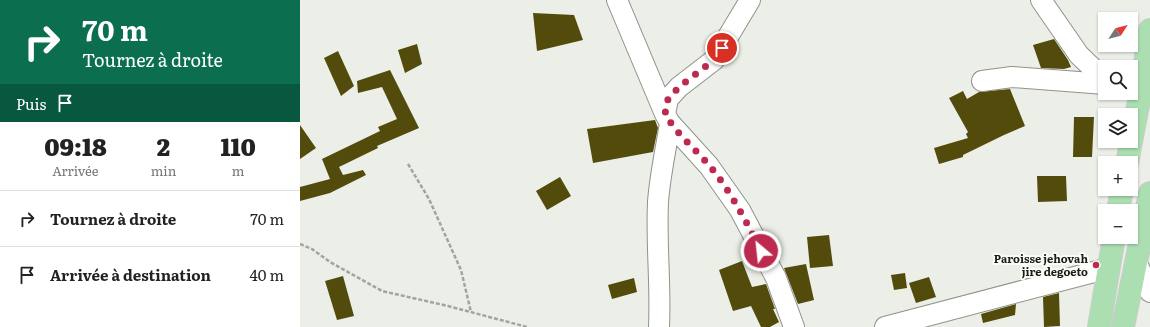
<!DOCTYPE html>
<html lang="fr">
<meta charset="utf-8">
<style>
body{margin:0;font-family:Literata,serif;background:#f6f6f6;color:#222;height:100vh;display:flex;flex-direction:column;font-size:15px;white-space:nowrap}
*{box-sizing:border-box;margin:0}
p{font-size:13px;color:#767676}
.icon{flex:none;width:22px;height:22px;fill:none;stroke:currentColor;stroke-width:2;stroke-linecap:round;stroke-linejoin:round}
.map{position:relative;flex:1;overflow:hidden}
.drawer{display:flex;flex-direction:column;background:#fff;width:300px}
.drawer>*{flex:none}
.guide{background:#0b6e4f;color:#fff;overflow:hidden}
.needle{width:26px;rotate:54deg}
.controls{position:absolute;left:798px;top:12px;display:grid;gap:8px}
.controls a{display:grid;place-items:center;width:40px;height:40px;border-radius:0px;background:#fff;box-shadow:0 1px 3px #0004;font-size:20px}
.pin{position:absolute;display:grid;place-items:center;width:34px;height:34px;color:#fff;margin:-17px;border:2px solid #fff;border-radius:50%;box-shadow:0 1px 4px #0007}
.me{position:absolute;width:44px;margin:-22px;rotate:332deg;stroke-linejoin:round;filter:drop-shadow(0 0 3px #0008)}
.turn{display:flex;align-items:center;gap:14px;height:84px;padding:0 16px;font-size:18px}
.turn .icon{width:52px;height:52px;stroke-width:2.5}
.turn b{display:block;font-size:28px;line-height:34px}
.then{display:flex;align-items:center;height:38px;padding:0 16px;background:#0003;gap:8px;font-size:15px}
.eta{display:flex;justify-content:space-evenly;align-items:center;height:68px;text-align:center}
.eta b{font-size:24px;font-weight:800;line-height:28px}
ul{padding:0;list-style:none}
li{display:flex;align-items:center;gap:12px;height:56px;padding:0 16px;border-top:1px solid #e0e0e0}
li div{flex:1}
li b{display:block;font-size:15px}
li em{font-style:normal}
main{display:flex;flex:1;min-height:0}
.map>svg:first-child{display:block}
</style>
<main>
<section class="drawer">
<div class="guide">
<div class="turn"><svg class="icon" aria-label="right" viewBox="0 0 24 24"><path d="M7 20v-9h11M14 6l5 5-5 5"/></svg><div><b>70 m</b>Tournez à droite</div></div>
<div class="then">Puis<svg class="icon" aria-label="arrive" viewBox="0 0 24 24"><path d="M6 21V4h12l-3 4 3 4H6"/></svg></div>
</div>
<div class="eta">
<div><b>09:18</b><p>Arrivée</p></div>
<div><b>2</b><p>min</p></div>
<div><b>110</b><p>m</p></div>
</div>
<ul>
<li><svg class="icon" aria-label="right" viewBox="0 0 24 24"><path d="M7 20v-9h11M14 6l5 5-5 5"/></svg><div><b>Tournez à droite</b></div><em>70 m</em></li>
<li><svg class="icon" aria-label="arrive" viewBox="0 0 24 24"><path d="M6 21V4h12l-3 4 3 4H6"/></svg><div><b>Arrivée à destination</b></div><em>40 m</em></li>
</ul>
</section>
<div class="map">
<svg width="850" height="327" viewBox="0 0 850 327">
<rect width="100%" height="100%" fill="#ecefe7"/>
<path fill="#524b0c" d="M233,13l41,2 9,25 -46,11z
M754,39l14,21 3,7 -7,2 -23,-1 -8,-23z
M117,44l5,20 -17,9 -7,-23z
M38,51l16,35 -13,10 -17,-38z
M90,70l29,58 -42,18 1,2 -39,19 4,8 20,-5 3,5 -36,18 -30,8v-14l30,-8 -8,-20 58,-28 -2,-4 19,-8 -15,-32 -24,6 -1,-12z
M710,89l15,37 -21,9 -41,20v2l-24,7 -5,-16 34,-10 -2,-4 2,-2 -19,-34 14,-7 4,8 12,-7z
M774,117h20l-2,40h-19z
M355,120l3,8 -5,24 -60,11 -6,-34z
M0,125l16,23 -16,11z
M737,176h29l1,25 -29,1z
M260,177l11,19 -24,14 -11,-19z
M529,235l4,31 -23,2 -3,-31z
M442,261l10,26 14,-3 9,25h-2l6,13 -9,5h-9l-10,-21 -18,5 -14,-41z
M506,264l8,36 -16,4 -14,-36z
M605,273l2,15 -13,2 -3,-15z
M43,276l11,40 -17,4 -12,-39z
M629,277l7,20 -20,6 -7,-20z
M334,278l3,14 -25,7 -4,-14z
M759,293l1,33 -16,1 -1,-30z
M716,304l-1,11 -32,8 -2,-9z"/>
<g fill="none" stroke-linecap="round" stroke-linejoin="round">
<g stroke="#90938b" stroke-width="22">
<path id="minor" d="M317,0l48,114 5,9 39,43 31,44 36,68 18,49
M741,0l38,55 26,25
M682,81l30,-4 93,7
M365,114l3,-15 11,-12 35,-27 36,-60
M836,261l14,31
M359,327c2,-42 -3,-83 -1,-125 2,-27 8,-53 12,-79
M585,327l224,-59"/>
</g>
<g stroke="#cdcdcc" stroke-width="24">
<path id="major" d="M827,163l14,-73 9,-60
M818,211l4,-22
M799,327l15,-90
M823,327l27,-134"/>
</g>
<path stroke="#a2a59f" stroke-width="2.5" stroke-dasharray="4 2" stroke-linecap="butt" d="M108,164l21,35 32,71 10,42
M0,244l12,5 18,13 52,29 66,15 79,21"/>
<use href="#minor" stroke="#fff" stroke-width="20"/>
<use href="#major" stroke="#abdfb2" stroke-width="22"/>
</g>
<g fill="none" stroke-linecap="round" stroke-linejoin="round">
<path stroke="#bc2b4f" stroke-width="7" stroke-dasharray="0 12.6" d="M422,48l-8,12 -35,27 -11,12 -3,15c11,19 29,34 44,51 21,25 37,56 52,86"/>
</g>
<circle fill="#bc2b4f" stroke="#f9fdf4" stroke-width="1.5" cx="796" cy="265" r="4"/>
<g text-anchor="middle" stroke-width="4" stroke-linejoin="round" paint-order="stroke">
<g font-size="11" font-weight="bold" fill="#1a1c19" stroke="#f9fdf4" text-anchor="end">
<text x="788" y="263">Paroisse jehovah<tspan x="788" dy="13">jire degoeto</tspan></text>
</g>
</g>
</svg>
<div class="controls">
<a><svg class="needle" viewBox="-14 -14 28 28"><path d="M0-13l5 13h-10z" fill="#e53935"/><path d="M0 13l5-13h-10z" fill="#767676"/></svg></a>
<a><svg class="icon" aria-label="search" viewBox="0 0 24 24"><circle cx="10" cy="10" r="6"/><path d="M15 15l6 6"/></svg></a>
<a><svg class="icon" aria-label="layers" viewBox="0 0 24 24"><path d="M12 4l9 5-9 5-9-5zM3 14l9 5 9-5"/></svg></a>
<a>+</a>
<a>−</a>
</div>
<div class="pin" style="left:422px;top:48px;background:#d93025"><svg class="icon" aria-label="arrive" viewBox="0 0 24 24"><path d="M6 21V4h12l-3 4 3 4H6"/></svg></div>
<svg class="me" style="left:461px;top:251px" viewBox="-20 -20 40 40"><circle r="17" fill="#bc2b4f" stroke="#fff" stroke-width="3"/><path d="M0-11L8 9 0 5-8 9z" fill="#fff"/></svg>
</div>
</main>
